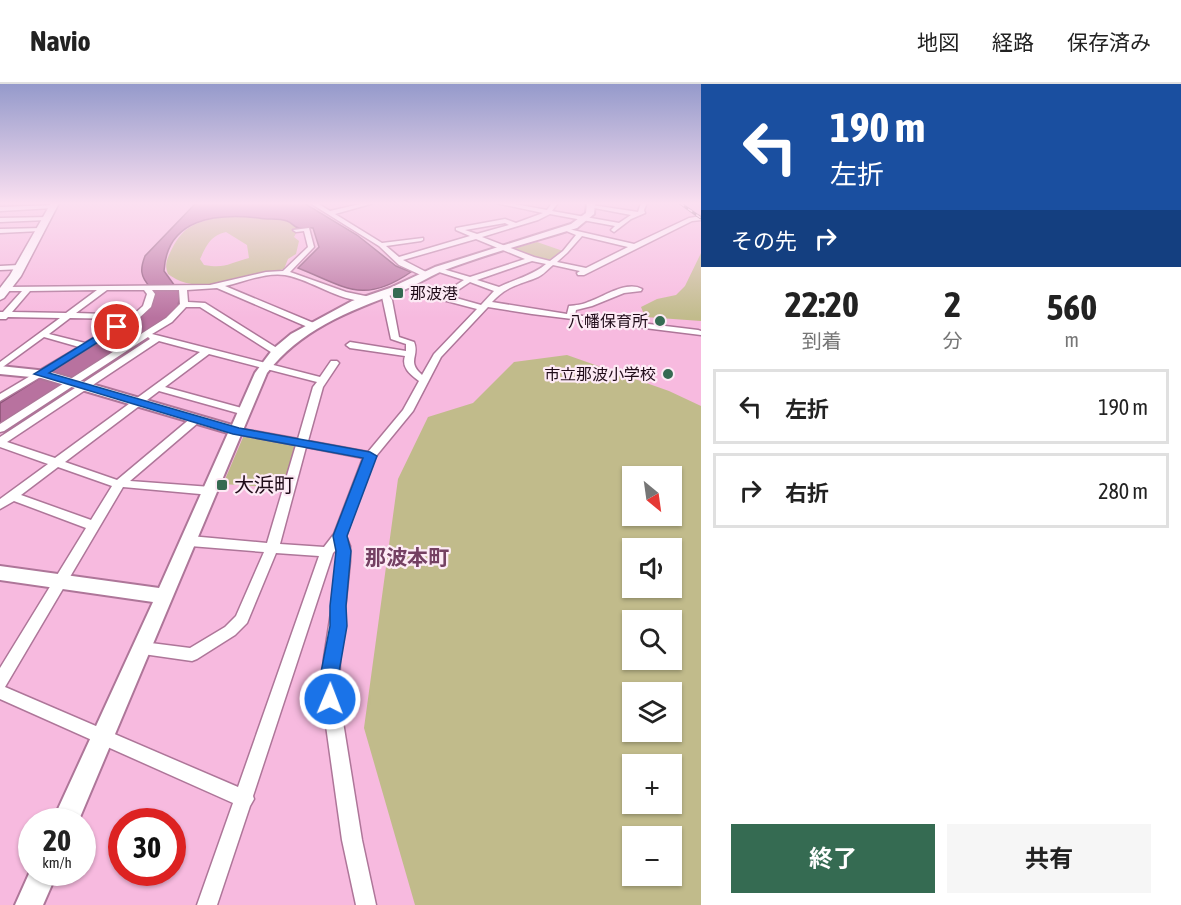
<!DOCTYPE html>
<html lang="ja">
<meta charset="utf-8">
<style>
body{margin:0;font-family:"Asap Condensed","Noto Sans JP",sans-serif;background:#f6f6f6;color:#222;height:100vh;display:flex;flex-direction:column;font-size:22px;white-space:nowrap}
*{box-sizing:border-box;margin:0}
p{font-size:20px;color:#767676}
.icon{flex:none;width:33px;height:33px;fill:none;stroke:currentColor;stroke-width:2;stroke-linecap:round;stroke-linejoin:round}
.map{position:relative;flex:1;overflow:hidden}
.panel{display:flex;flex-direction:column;background:#fff;width:480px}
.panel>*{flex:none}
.guide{background:#1a4fa0;color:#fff;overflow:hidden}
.needle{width:39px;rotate:151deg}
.controls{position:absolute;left:622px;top:382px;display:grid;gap:12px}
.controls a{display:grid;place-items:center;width:60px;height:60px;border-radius:0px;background:#fff;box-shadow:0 2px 4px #0004;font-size:30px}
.speed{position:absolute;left:18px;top:724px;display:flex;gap:12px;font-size:30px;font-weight:700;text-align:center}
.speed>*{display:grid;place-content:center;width:78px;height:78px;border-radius:50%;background:#fff;box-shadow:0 2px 4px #0004;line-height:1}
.speed small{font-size:15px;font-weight:400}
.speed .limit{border:9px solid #d22;background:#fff;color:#111}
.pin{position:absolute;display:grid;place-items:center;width:51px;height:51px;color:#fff;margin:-26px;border:3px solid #fff;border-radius:50%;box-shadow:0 2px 6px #0007}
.me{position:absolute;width:66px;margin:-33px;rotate:1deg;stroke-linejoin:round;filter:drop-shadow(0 0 4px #0008)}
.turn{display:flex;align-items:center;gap:21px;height:126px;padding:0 30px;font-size:27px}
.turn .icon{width:78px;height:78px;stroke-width:2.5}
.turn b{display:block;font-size:42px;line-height:51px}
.then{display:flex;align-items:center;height:57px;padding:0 30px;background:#0003;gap:12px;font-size:22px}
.eta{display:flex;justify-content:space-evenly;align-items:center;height:102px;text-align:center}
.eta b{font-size:36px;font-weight:700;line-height:42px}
.cta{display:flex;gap:12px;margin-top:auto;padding:12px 30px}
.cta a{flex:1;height:69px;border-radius:0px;background:#356b52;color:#fff;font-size:24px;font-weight:700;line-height:69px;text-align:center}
.cta a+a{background:#f6f6f6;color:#222}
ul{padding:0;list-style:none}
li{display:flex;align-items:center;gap:18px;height:75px;margin:0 12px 9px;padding:0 18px;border:3px solid #e0e0e0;border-radius:0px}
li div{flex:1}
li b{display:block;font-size:22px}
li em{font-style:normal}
header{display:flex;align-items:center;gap:36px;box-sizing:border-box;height:84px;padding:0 30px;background:#fff;border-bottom:2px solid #e0e0e0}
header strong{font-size:28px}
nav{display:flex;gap:33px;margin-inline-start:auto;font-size:21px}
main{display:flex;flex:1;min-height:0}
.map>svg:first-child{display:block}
</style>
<header>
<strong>Navio</strong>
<nav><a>地図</a><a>経路</a><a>保存済み</a></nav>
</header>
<main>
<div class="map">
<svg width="701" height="821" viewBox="0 0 701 821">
<rect width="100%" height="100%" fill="#f7badf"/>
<path fill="#c1bb8b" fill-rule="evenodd" d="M221,133h28l32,3 8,1 10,7 -5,9 5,4 -3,13 -8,5 -4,10c-34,8 -85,29 -116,5 -3,-8 -2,-12 1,-19 13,-28 23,-32 52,-38zM226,148l21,13 2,13c-20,5 -23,11 -45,7l-4,-6c7,-14 10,-23 26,-27z
M537,158l26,9 -16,10 -17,-4 -17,-8z
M701,169v68l-56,-4 -4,-10 16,-8 19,-4 9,-9z
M567,271l102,36 32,15v499h-286l-51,-177 34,-249 30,-62 45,-14 41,-41zM633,393h39v39h-39zM633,465h39v39h-39zM633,537h39v39h-39zM633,609h39v39h-39zM633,681h39v39h-39zM633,753h39v39h-39z
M244,351l52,10v5l-12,38 -61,-4z"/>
<path fill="#b8729f" stroke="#8a5376" stroke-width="1.5" d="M196,119h108l53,32 39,31 15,6c-48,33 -65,15 -113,-4l21,-21 -6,-19c-5,-1 -9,1 -14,0 -6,-1 -6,-5 -12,-7 -9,-3 -19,-1 -28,-3 -43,-5 -92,0 -95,53l16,22 -2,14 -10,11 -168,107v-22l142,-89 8,-27c-10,-11 -10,-18 -5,-31z"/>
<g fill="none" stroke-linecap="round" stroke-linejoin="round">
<g stroke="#ae7699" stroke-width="3">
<path id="street" d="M310,119h7l13,8 34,-8h10l-39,11 47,29 41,-5v2l-2,1 -35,5 13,11 71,-21 -14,-6v-2l49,-9 11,4 27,-10 -47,-10h13l38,7 5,-7h6l-6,8 67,12 12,-8 -42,-8 3,-2 46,7 3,-9h6l-3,7 1,3 -14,6 -17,13 -3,-2 4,-4 -65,-12 -12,6 -56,17 52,20 16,4 13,-10 13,-16 -12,-5v-2l70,16 55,-26 12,-2v4l-9,1 -108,54h-6l-1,-2 3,-2 -27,-6c-5,4 -10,10 -15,12 -21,9 -30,8 -46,25l75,12 2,-8c7,-1 13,-1 19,-4 15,-5 39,-22 54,-13l-1,2 -17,2 -32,13 -16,4 -1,5 123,15 3,1v4l-169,-21 -44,-7 -47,50 -28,54 -41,50 -26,75 4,10v15l-10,97 -1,39 23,143 14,65h-20l-14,-65 -20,-143 2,-39 12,-78 1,-31 -4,4 -80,243 1,3 -4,7 -33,99h-20l36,-102 -233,-104v-31l86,-140 -72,-27 -14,8v-10l48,-35 -48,-17v-10l150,-98 -2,-2 -144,94 -4,1v-8l166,-106 14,-14 -1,-14h-27l3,4 -4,13 -13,12 -138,82v-7l79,-47 -35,-10 -44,32v-7l60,-44 -52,-1 -2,2h-6v-7h3l19,-21h-16l-4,-2 4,-2 204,-2 56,-13 17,-1 25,-24 -4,-16 -8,1 -3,-2 16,-2 5,19 -24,25 56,20 24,5v4c-30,2 -57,-21 -85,-26 -19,-3 -42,7 -60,11l91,38v4h-6l-93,-40 -30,2 1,12 17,1 75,47v4h-6l-74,-47h-14l-14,15 -20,12 168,43 11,-16h6l2,2 -16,24 -15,54 60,11 35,-42 16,-29c-8,-6 -18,-13 -14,-25l-55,-8 -4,-3 4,-3 56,9v-7l-15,-5 -10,-47h6l5,8 7,37 15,5c6,14 -8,19 8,33l12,-21 43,-45 -38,-10 -36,-13v-4l39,12 22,-14 -28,-9v-4l34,10 55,-18 -49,-20 -73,21 27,14 -7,2 -24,-11 -20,-19zM505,139l4,2 -32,9 -12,-4zM582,152l46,11 -42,21 -29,-6 10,-9zM532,177l14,3c-14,12 -31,15 -47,23l-22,-7zM470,198l24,9 -13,14 -32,-9zM97,206l-31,23 -54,-1 18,-21zM107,206h37l3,4 -4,12 -10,9 -57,-2zM70,234l55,1 -40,24 -36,-9zM159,257l41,11 -145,106 -48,-16zM209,270l108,28 -4,5 -15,52 -61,-11 -5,3 5,3 59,11 -29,98 -77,-7 -5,2 -1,3 1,3 5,2 74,6 -28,64 -11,11 -35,21 -47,-6 -5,2 -3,4 3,4 5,2 49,7 5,-2 38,-24 12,-12 29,-70 43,3 -81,231 -233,-100 118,-200 88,8 6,-4 -6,-4 -81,-6 69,-59 1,-2 -1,-2h-8l-74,62 -52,-18 94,-71 82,23h8l1,-2 -1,-2 -84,-23zM306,363l57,11 -29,76 -10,13 -44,-3zM58,383l54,19 -21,34 -70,-25z
M55,121l-2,3 -53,3v-4z
M49,133l-2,3 -47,2v-4z
M42,144v2l-2,1 -40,2v-4z
M19,181l4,2 -1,2 -22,1v-4z"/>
</g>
<g stroke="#ae7699" stroke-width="4">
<path id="secondary" d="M587,119h8l-1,11 -17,14c-45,14 -91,26 -135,43 -15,7 -30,16 -45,22 -50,19 -97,37 -130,80l-189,449h-26l101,-220 -153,-22v-14l159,22 69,-155 -187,-55 -41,-4v-8l47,5 185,54 23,-52 18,-24 18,-15 61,-33 38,-13 45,-21 136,-43 15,-11z
M32,783v6h25l-14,32h-28z"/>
</g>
<g stroke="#ae7699" stroke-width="3">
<path id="primary" d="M51,119h8l-38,73 -17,22 -4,2v-12l10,-13z"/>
</g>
<use href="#street" fill="#fff" fill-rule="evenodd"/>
<use href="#secondary" fill="#fff" fill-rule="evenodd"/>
<use href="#primary" fill="#fff" fill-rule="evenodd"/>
<g stroke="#3d2333" stroke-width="3">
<path id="rail" d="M680,119l21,15"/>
</g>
<use href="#rail" stroke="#fdeaf5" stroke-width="1.5" stroke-dasharray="5" stroke-linecap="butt"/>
</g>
<linearGradient id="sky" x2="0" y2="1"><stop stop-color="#959acb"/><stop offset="0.51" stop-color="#fbe0f1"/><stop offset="1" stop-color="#fbe0f1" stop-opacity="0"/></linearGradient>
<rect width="701" height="234" fill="url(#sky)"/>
<path fill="#1a73e8" stroke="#114b97" stroke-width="1.5" d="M114,241l8,2 -73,46 190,55 131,24 7,4 -30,80 4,15 -5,55 1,20 -8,46 1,27 -3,5 -7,3 -6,-3 -3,-5v-27l9,-46v-20l6,-55 -3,-15 30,-78 -130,-24 -199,-60z"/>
<g fill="#356b52" stroke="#fdeaf5" stroke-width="2">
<rect x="392" y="203" width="12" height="12" rx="3"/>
<circle cx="660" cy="237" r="6"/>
<circle cx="668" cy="290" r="6"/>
<rect x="216" y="395" width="12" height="12" rx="3"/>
</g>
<g text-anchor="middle" stroke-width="4.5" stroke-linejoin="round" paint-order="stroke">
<g font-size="16" fill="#1f0b18" stroke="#fdeaf5" text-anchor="end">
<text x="410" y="215" text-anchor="start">那波港</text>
<text x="648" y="243">八幡保育所</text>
<text x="656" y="296">市立那波小学校</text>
</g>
<g font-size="20" fill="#1f0b18" stroke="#fdeaf5" text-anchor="start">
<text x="234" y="408">大浜町</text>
</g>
<g font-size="21" font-weight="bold" fill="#744062" stroke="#fdeaf5">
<text x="407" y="481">那波本町</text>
</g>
</g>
</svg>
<div class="controls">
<a><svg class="needle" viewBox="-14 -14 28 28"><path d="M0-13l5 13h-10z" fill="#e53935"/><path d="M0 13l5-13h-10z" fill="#767676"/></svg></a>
<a><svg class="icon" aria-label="sound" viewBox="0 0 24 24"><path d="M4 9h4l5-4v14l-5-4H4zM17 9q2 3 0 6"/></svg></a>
<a><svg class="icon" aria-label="search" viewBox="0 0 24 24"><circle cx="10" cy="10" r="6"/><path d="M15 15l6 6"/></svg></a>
<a><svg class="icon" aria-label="layers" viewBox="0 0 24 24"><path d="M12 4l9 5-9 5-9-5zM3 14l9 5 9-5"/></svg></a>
<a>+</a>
<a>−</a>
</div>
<div class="speed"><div>20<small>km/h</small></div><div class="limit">30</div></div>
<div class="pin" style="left:117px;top:243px;background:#d93025"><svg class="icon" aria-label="arrive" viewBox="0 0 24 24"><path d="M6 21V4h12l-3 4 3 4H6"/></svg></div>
<svg class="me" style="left:330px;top:615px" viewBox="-20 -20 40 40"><circle r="17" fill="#1a73e8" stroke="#fff" stroke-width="3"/><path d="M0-11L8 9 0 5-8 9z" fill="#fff"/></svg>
</div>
<section class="panel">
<div class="guide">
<div class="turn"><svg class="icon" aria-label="left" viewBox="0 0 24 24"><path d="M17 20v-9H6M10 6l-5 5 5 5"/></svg><div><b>190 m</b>左折</div></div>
<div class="then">その先<svg class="icon" aria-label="right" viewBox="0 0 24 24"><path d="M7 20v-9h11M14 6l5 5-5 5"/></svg></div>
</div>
<div class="eta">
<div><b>22:20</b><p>到着</p></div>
<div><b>2</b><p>分</p></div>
<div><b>560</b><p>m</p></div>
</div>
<ul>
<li><svg class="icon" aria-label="left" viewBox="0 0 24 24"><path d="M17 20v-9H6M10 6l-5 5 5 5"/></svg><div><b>左折</b></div><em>190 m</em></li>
<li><svg class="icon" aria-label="right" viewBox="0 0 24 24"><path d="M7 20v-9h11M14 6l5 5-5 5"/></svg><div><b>右折</b></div><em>280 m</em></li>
</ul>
<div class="cta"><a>終了</a><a>共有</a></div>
</section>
</main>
